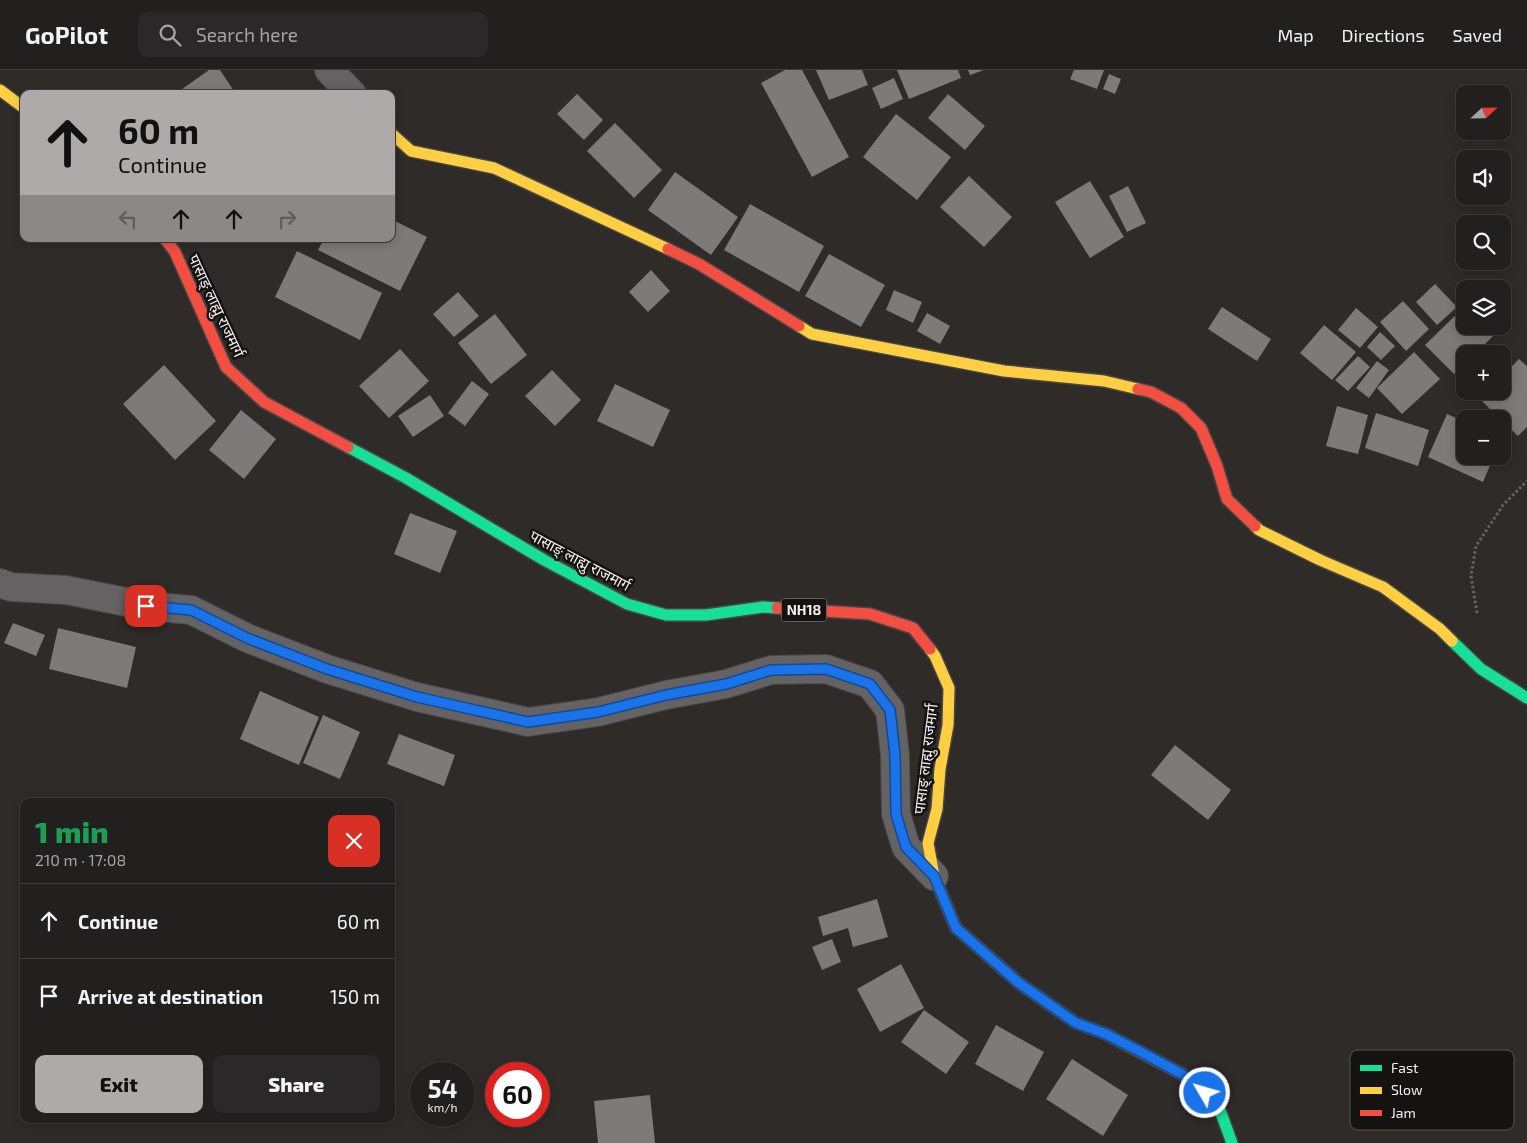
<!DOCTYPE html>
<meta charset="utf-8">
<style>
body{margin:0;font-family:"Exo 2","Noto Sans Devanagari",sans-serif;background:#2a2828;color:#f1f3f6;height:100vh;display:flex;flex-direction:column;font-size:19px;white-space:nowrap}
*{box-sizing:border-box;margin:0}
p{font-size:16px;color:#a2a3a4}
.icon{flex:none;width:28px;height:28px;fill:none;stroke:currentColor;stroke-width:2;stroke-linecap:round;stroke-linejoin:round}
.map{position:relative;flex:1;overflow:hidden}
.sheet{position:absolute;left:20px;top:728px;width:375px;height:325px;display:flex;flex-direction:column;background:#22201f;border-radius:10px;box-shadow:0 2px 12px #0003,0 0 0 1px #3f3e3d}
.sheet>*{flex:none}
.guide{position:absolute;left:20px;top:20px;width:375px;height:152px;border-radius:10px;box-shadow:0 2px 12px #0003,0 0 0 1px #3f3e3d;background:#aeaaa9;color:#111;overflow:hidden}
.needle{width:32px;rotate:68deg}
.buttons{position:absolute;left:1456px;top:15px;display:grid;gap:10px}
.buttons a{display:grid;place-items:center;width:55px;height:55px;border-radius:10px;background:#22201f;box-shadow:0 2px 12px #0003,0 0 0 1px #3f3e3d;font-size:25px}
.speed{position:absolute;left:410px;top:992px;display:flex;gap:10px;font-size:25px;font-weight:700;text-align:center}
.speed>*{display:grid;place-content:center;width:65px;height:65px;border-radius:50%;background:#22201f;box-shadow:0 2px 12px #0003,0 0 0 1px #3f3e3d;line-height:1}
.speed small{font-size:12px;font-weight:400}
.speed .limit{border:8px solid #d22;background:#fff;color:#111}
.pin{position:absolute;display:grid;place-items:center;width:42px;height:42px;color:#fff;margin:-21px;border-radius:10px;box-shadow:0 2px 8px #0006}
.me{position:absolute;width:55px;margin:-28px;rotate:308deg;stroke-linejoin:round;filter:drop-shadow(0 0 4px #0008)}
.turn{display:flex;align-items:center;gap:18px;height:105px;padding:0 15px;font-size:22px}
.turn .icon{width:65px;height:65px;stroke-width:2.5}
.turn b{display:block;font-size:35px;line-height:42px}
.lanes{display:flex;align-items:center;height:48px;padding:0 15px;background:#0003;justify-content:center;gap:25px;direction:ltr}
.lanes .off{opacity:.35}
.round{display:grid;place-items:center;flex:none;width:52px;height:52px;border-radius:10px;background:#2a2828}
.summary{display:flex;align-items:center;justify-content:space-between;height:85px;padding:0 15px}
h1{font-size:30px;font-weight:800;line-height:38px;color:#1e9e55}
.button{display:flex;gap:10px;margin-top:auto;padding:10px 15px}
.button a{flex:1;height:58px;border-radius:10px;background:#aeaaa9;color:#111;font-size:20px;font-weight:800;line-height:58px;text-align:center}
.button a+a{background:#2a2828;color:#f1f3f6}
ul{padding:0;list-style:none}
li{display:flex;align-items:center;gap:15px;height:75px;padding:0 15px;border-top:1px solid #3f3e3d}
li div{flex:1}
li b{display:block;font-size:19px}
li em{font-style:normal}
header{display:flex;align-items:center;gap:30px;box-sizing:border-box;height:70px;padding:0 25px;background:#22201f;border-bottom:1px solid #3f3e3d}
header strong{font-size:24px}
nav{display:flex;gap:28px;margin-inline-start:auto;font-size:18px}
.search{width:350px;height:45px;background:#2a2828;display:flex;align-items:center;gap:12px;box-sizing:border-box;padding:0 18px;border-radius:10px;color:#a2a3a4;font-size:19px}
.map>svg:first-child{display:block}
</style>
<header>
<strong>GoPilot</strong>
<div class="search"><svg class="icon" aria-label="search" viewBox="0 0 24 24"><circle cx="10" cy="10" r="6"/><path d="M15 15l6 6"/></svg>Search here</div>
<nav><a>Map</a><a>Directions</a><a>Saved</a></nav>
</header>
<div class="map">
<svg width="1527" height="1073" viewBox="0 0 1527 1073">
<rect width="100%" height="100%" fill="#2e2b29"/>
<path fill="#7d7a79" d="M209,0h11l16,24h-61z
M785,0h17l47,87 -37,20 -51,-94z
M816,0h46l6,15 -39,15z
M897,0h61l3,8 -52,21z
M968,0h16l-14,5z
M1074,0h30l-7,19 -27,-10z
M1109,4l12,5 -6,15 -12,-5z
M894,8l9,21 -22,10 -9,-21z
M577,24l26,26 -19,20 -27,-26z
M948,24l37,32 -20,24 -37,-32z
M896,44l55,43 -34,43 -54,-43z
M615,53l47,47 -28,28 -47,-47z
M675,102l63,45 -27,38 -63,-45z
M969,106l43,41 -28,30 -44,-40z
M1090,111l34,56 -34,21 -35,-56z
M1128,116l18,37 -19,9 -18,-36z
M750,134l74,42 -25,46 -75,-42z
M391,149l36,18 -27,54 -82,-41 6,-11h67z
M297,181l85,42 -22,47 -85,-43z
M829,184l56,31 -24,42 -56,-31z
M651,200l19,21 -22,21 -19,-20z
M1435,214l22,23 -20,18 -21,-23z
M1482,214l7,5h-11z
M894,220l28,12 -9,21 -27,-13z
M458,222l21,24 -25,21 -21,-23z
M1403,231l26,28 -23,22 -26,-29z
M1465,236v20h19l9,10 -18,18h-10v10l-11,10 -29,-29z
M1222,237l49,32 -14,22 -49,-32z
M1356,238l22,19 -18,21 -22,-18z
M927,243l23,13 -10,18 -23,-13z
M495,244l32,41 -36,29 -33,-41z
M1324,255l32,27 -24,28 -32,-27z
M1380,262l15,14 -14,14 -14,-13z
M400,279l29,32 -40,37 -30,-32z
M1414,282l26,27 -38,35 -25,-26z
M1358,286l12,11 -22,24 -13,-11z
M1519,289l8,7v61l-9,9 -16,-15v-2h-2l-20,-20 8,-8h14v-15z
M1377,291l12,9 -20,28 -13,-10z
M164,295l52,56 -41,39 -52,-56z
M552,300l29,30 -26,26 -30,-30z
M472,311l17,13 -24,32 -17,-13z
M615,314l55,26 -17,37 -56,-26z
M430,325l14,21 -31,21 -15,-21z
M1337,336l31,9 -10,39 -32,-8z
M241,340l35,29 -32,40 -35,-29z
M1376,343l53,17 -11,36 -53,-18z
M1447,344l18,8v34h29l-11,26 -55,-25z
M410,443l47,18 -17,42 -46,-19z
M13,553l32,12 -9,21 -32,-13z
M58,558l78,19 -9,41 -78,-19z
M260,621l59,26 -20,48 -59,-26z
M323,645l37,17 -20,47 -37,-16z
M399,664l56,21 -11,31 -57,-22z
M1175,675l56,45 -23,30 -57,-45z
M877,829l11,38 -35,10 -5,-19 -25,8 -5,-19z
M832,869l9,23 -19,8 -10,-23z
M901,894l23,44 -44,24 -23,-43z
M924,940l45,32 -23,32 -45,-32z
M996,955l48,27 -21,39 -48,-27z
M1072,989l56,36 -25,41 -57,-37z
M650,1025l5,48h-57l-4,-42z"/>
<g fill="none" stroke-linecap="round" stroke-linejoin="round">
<g stroke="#494645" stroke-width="30">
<path id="street" d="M329,0l23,24
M0,513l11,4 55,3 80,16 45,4 56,28 80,31 90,28 111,25 70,-10 68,-17 60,-11 45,-14 55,-1 44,15 20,26 5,45 1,59 10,33 28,29"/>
</g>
<g stroke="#494645" stroke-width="14">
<path id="fast" d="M348,377l58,31 138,82 83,44 39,11h40l57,-8 14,1
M1452,571l29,28 46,29
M1046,932l30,21 30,11 76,40 35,28 15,41"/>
</g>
<g stroke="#494645" stroke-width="14">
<path id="slow" d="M0,20l24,18
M391,63l20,18 83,17 174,81
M799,256l13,8 192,37 100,10 34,8
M1255,456l4,4 61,30 63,27 57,42 12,12
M930,579l5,7 14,32 -1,37 -8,44 -3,40 -9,34 6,33 22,52 63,55 27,19"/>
</g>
<g stroke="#494645" stroke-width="14">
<path id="jam" d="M165,169l10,13 51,115 38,35 84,45
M668,179l31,15 100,62
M1138,319l13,3 30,16 20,20 16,38 10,33 28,27
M777,538l93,6 43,14 17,21"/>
</g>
<path stroke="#666564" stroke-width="3" stroke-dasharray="2.5 2.5" stroke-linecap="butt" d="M1477,543l-6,-37 5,-30 27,-41 24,-24"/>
<use href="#street" stroke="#646262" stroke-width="28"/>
<use href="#fast" stroke="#16e098" stroke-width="11"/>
<use href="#slow" stroke="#ffcf43" stroke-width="11"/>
<use href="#jam" stroke="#f24e42" stroke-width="11"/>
</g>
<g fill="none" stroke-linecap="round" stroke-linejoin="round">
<g stroke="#114b97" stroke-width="12">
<path id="route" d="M146,536l45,4 56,28 80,31 90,28 111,25 70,-10 68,-17 60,-11 45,-14 55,-1 44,15 20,26 5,45 1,59 10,33 28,29 22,52 63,55 57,40 30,11 37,19 39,21 23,19"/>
</g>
<use href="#route" stroke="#1a73e8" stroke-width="9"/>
</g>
<g text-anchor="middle" stroke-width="5" stroke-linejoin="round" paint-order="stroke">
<rect fill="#151312" stroke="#b0adac" stroke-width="1" x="781.5" y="528.5" width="45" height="23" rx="4"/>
<g font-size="14" font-weight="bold" fill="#f3efee">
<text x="804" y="545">NH18</text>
</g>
<g font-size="15" fill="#f3efee" stroke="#151312">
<text transform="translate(216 236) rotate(65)" y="5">पासाङ् लाह्मु राजमार्ग</text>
<text transform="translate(580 491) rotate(28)" y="5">पासाङ् लाह्मु राजमार्ग</text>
<text transform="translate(926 689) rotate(-83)" y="5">पासाङ् लाह्मु राजमार्ग</text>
</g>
</g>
<rect x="1350" y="980" width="164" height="80" rx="8" fill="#151312" stroke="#585554" stroke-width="1"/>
<rect x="1360" y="995" width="22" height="6" fill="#16e098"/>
<rect x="1360" y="1017" width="22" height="7" fill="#ffcf43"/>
<rect x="1360" y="1040" width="22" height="6" fill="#f24e42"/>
<g font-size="14" fill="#f3efee">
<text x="1391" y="1003">Fast</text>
<text x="1391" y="1025">Slow</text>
<text x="1391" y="1048">Jam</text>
</g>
</svg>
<div class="buttons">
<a><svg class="needle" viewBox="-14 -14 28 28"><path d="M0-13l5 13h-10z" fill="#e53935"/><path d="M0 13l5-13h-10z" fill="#a2a3a4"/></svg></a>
<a><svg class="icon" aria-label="sound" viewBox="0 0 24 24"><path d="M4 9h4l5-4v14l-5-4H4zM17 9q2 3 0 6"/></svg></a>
<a><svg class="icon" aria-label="search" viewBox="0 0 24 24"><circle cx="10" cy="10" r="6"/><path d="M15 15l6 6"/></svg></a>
<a><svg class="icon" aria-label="layers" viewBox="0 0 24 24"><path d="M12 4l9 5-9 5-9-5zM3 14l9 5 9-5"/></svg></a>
<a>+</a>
<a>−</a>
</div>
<div class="speed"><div>54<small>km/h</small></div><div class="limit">60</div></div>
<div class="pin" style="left:146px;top:536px;background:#d93025"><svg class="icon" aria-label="arrive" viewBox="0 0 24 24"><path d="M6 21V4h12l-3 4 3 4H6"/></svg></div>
<svg class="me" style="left:1205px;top:1023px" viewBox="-20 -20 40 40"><circle r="17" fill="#1a73e8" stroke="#fff" stroke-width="3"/><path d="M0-11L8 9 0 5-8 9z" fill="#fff"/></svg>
<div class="guide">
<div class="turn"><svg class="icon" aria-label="ahead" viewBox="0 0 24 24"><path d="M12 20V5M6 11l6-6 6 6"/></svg><div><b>60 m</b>Continue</div></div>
<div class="lanes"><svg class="icon off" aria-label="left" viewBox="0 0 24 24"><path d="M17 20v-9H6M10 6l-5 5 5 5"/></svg><svg class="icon" aria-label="ahead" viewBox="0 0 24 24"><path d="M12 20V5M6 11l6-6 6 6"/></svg><svg class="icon" aria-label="ahead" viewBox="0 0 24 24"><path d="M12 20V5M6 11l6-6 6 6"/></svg><svg class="icon off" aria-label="right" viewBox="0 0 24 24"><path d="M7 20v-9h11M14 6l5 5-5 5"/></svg></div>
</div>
<section class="sheet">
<div class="summary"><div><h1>1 min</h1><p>210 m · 17:08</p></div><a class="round" style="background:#d93025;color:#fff"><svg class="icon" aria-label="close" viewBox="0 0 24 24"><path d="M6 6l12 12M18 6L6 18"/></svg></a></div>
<ul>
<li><svg class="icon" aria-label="ahead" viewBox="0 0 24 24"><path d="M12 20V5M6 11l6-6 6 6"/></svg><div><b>Continue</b></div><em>60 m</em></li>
<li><svg class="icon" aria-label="arrive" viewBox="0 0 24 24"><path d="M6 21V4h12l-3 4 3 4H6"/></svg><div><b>Arrive at destination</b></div><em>150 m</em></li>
</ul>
<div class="button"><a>Exit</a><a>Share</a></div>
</section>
</div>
